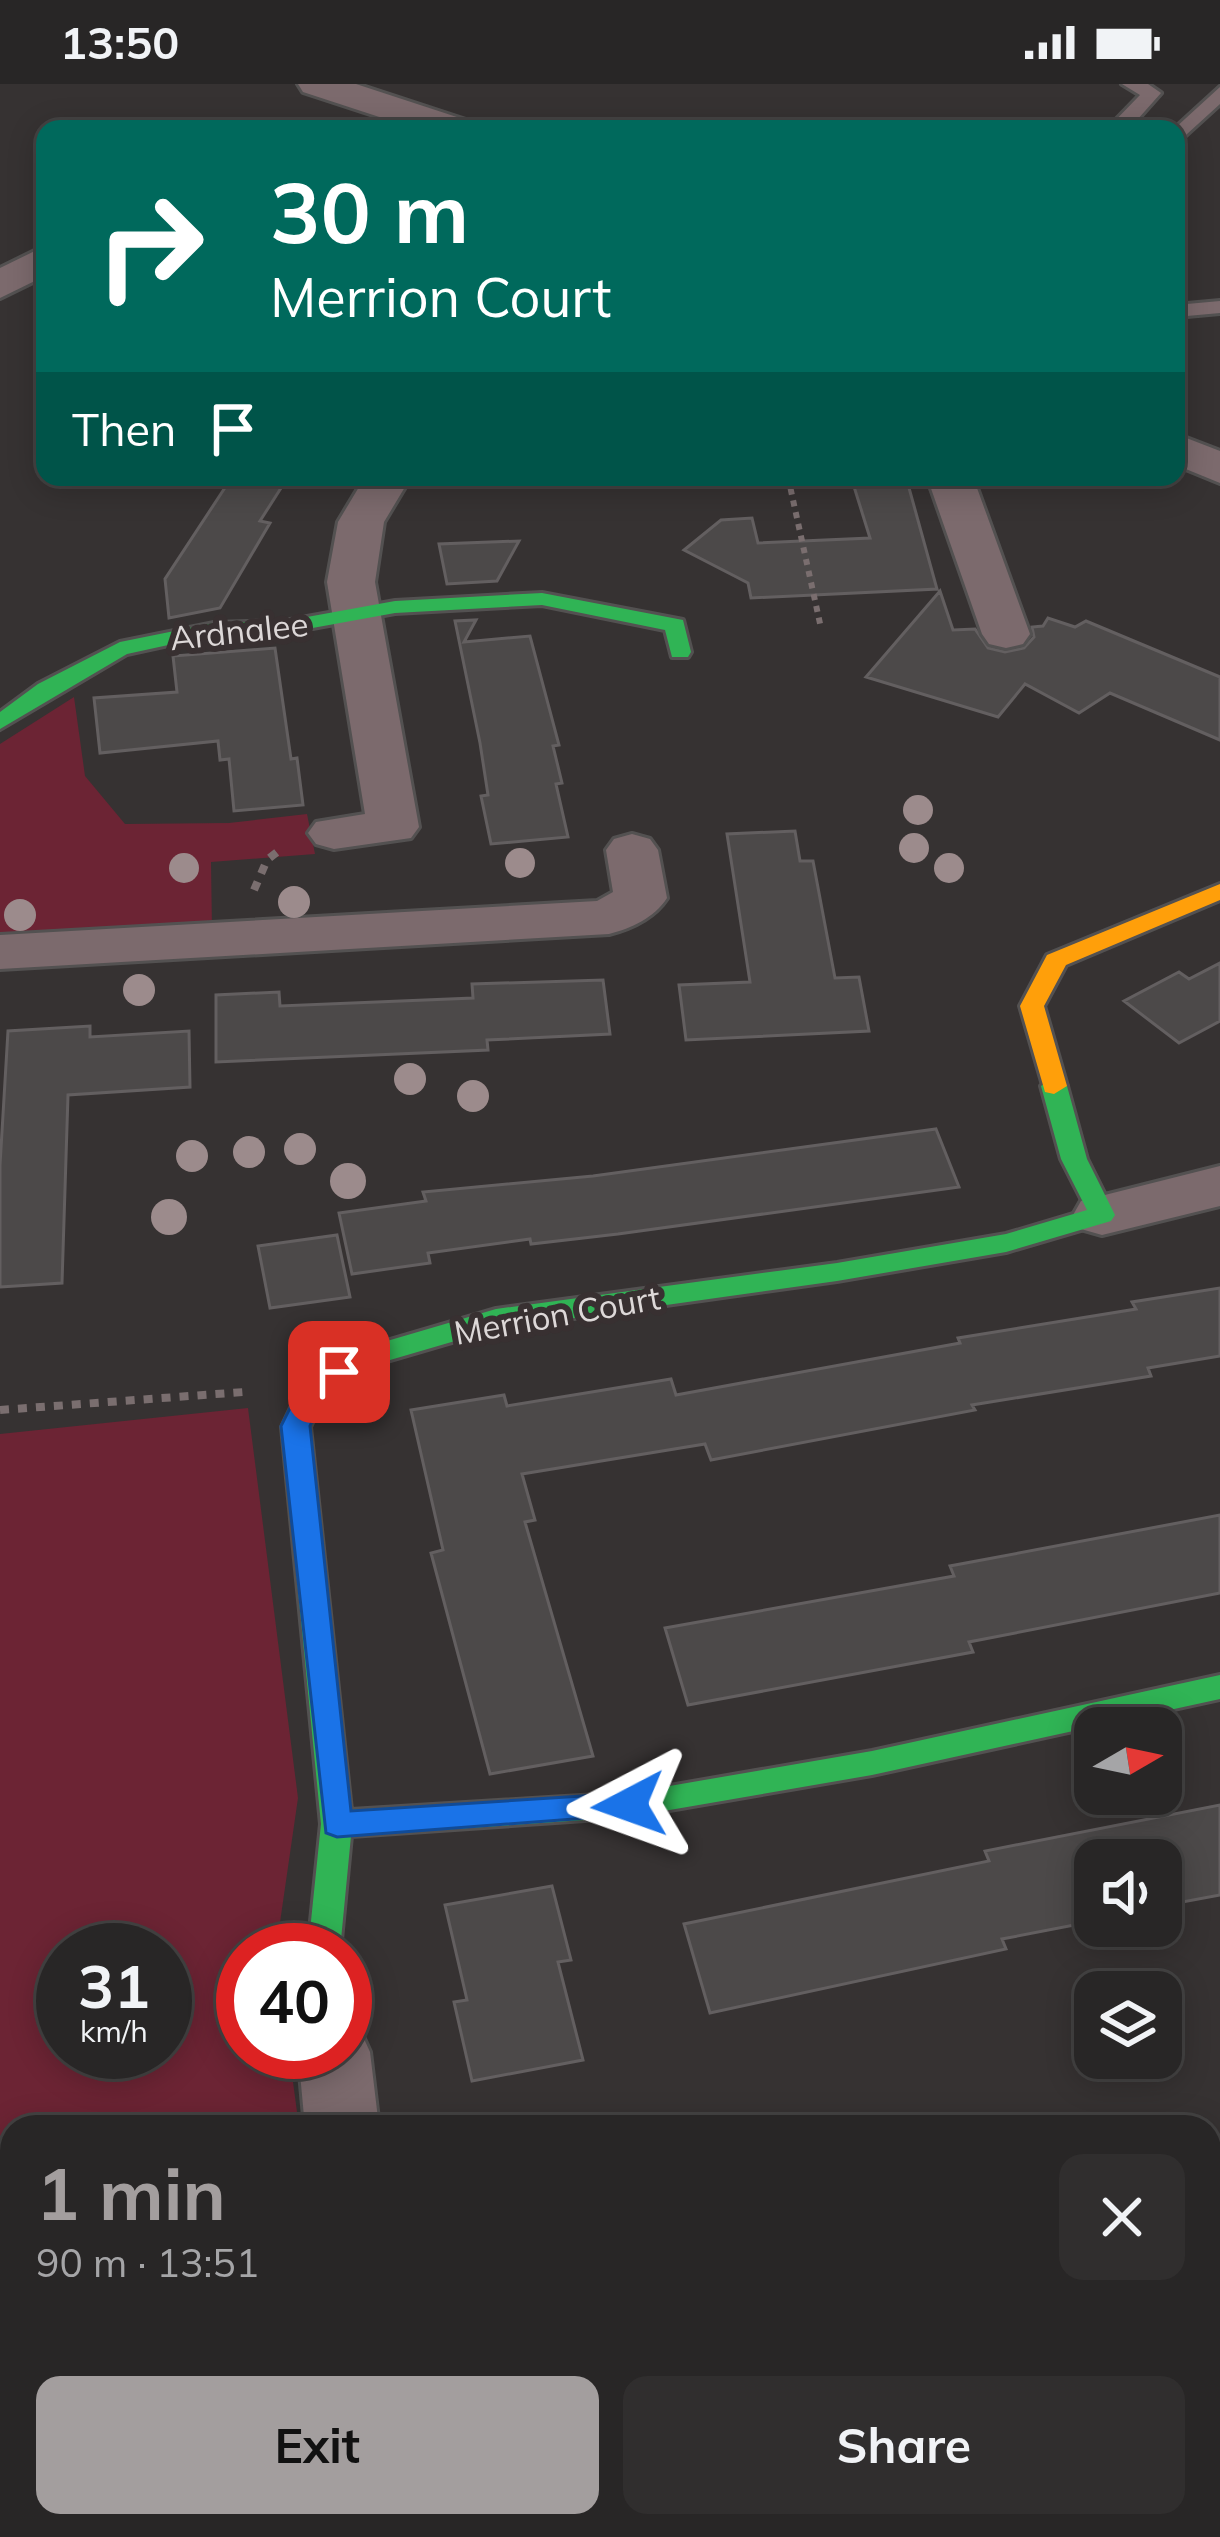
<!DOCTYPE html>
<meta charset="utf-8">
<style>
body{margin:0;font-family:Mulish,sans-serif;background:#302e2e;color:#f1f3f6;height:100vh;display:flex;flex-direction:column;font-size:45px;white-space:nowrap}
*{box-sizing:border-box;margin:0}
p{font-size:39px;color:#a5a5a7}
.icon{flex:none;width:66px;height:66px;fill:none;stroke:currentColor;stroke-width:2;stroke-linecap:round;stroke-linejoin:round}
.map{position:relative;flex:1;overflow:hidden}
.details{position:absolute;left:0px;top:2031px;width:1221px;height:423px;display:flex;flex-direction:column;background:#282626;border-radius:36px 36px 0 0;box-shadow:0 6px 30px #0003,0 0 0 3px #444343}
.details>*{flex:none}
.guide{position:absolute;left:36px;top:36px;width:1149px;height:366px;border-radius:24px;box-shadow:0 6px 30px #0003,0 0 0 3px #444343;background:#00695c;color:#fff;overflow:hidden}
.needle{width:78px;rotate:81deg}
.buttons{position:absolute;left:1074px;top:1623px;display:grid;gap:24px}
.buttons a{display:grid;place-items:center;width:108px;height:108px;border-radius:24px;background:#282626;box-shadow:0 6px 30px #0003,0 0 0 3px #444343;font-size:60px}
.speed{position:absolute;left:36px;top:1839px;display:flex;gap:24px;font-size:60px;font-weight:700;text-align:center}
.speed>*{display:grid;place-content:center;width:156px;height:156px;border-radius:50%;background:#282626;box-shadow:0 6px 30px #0003,0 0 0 3px #444343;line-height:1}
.speed small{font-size:30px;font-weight:400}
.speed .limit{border:18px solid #d22;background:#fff;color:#111}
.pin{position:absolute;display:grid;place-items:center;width:102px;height:102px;color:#fff;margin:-51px;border-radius:24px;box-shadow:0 6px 18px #0006}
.me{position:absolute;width:132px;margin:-66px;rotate:266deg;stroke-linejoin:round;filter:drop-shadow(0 0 9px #0008)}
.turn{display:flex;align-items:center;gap:42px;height:252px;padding:0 36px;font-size:54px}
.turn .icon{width:156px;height:156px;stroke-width:2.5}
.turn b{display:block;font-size:84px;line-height:102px}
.then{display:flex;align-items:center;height:114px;padding:0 36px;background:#0003;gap:24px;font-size:45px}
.round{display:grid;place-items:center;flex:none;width:126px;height:126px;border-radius:24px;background:#302e2e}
.summary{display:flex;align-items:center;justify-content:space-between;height:204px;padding:0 36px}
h1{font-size:72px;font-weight:700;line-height:90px;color:#a39e9e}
.button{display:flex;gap:24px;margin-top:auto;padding:24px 36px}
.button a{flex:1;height:138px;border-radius:24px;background:#a39e9e;color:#111;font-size:48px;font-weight:700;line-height:138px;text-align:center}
.button a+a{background:#302e2e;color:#f1f3f6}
.status{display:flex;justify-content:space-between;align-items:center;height:84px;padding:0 60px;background:#282626;direction:ltr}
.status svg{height:33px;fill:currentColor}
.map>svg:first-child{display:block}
</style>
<div class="status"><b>13:50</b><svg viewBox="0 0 49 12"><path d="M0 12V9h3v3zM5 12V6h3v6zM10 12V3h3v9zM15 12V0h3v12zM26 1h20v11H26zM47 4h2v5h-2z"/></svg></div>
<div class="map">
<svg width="1220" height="2453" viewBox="0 0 1220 2453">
<rect width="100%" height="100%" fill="#363232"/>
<path fill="#6c2434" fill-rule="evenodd" d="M74,613l11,79 40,48 104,-1 78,-9 8,40 -104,8 1,68 -212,11v-197z
M248,1324l50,390 -22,152h-33v102h46l10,75h-287v89l-12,3v-785zM63,1866h102v102h-102z
M668,2442h378l3,11h-429z"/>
<path fill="#4c4949" stroke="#635f60" stroke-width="3" d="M232,393h56l-28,44 10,2 -50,85 -51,10 -4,-39z
M851,393h55l31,112 -186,9 -3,-15 -64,-33 37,-30 31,-2 6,25 112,-5z
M519,457l-22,40 -50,3 -8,-40z
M940,507l13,39 22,-1 13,19 17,4 19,-4 10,-11 -2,-10 11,-1 5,-8 27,9 11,-6 134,56v63l-110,-47 -31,20 -54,-29 -27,33 -132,-40z
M476,536l-12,22 66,-6 29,109 -6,1 9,37 -6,1 12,53 -77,7 -10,-48 7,-1 -8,-52 -25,-122z
M275,564l16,111 6,-1 6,47 -69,6 -5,-52 -9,1 -2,-19 -118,12 -6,-55 83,-6 -4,-36z
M795,747l5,30h13l22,117 24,-1 10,54 -183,9 -7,-55 71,-3 -23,-148z
M1220,879v58l-41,22 -55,-42 55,-29 10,7z
M603,896l7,54 -123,6 1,10 -272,12v-67l63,-3 1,14 193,-8 -1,-14z
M90,942v11l99,-6 1,56 -122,8 -6,188 -62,4v-122l8,-134z
M936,1045l23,58 -341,47 -87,10 -1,-5 -102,14 2,10 -78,11 -13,-61 87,-12 -3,-9 170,-16z
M337,1151l13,62 -80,11 -12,-62z
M1220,1204v68l-72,12 3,8 -179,29 3,5 -264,50 -6,-16 -183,30 13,46 -10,2 68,234 -103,18 -59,-221 12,-3 -32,-140 93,-15 3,11 164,-27 5,16 284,-52 -2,-5 178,-29 -4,-7z
M1220,1431v78l-251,49 4,10 -285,53 -23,-77 289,-52 -4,-10z
M1220,1721v90l-59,11v-46h-66v61l-93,18 4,10 -296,64 -26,-89 305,-63 -4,-10z
M552,1802l19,74 -13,2 25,98 -111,21 -18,-79 13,-2 -22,-95z"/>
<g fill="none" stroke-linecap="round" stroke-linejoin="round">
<g stroke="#535151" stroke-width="6">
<path id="lane" d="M1122,0h26l13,9 -32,36h-22l33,-34z
M1220,3v17l-44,40 -2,-15z
M1220,217v12l-44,4v-12z"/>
</g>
<g stroke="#535151" stroke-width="6">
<path id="street" d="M298,0h58l113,37 6,8h-59l-113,-37z
M45,162v30l-45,22v-30z
M1176,350l44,17v32l-44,-18z
M365,393h46l-27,45 -9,60 44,245 -8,11 -77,11 -18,-5 -8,-11 8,-11 49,-8 -38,-232 11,-60z
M927,393h46l57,157 -7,10 -17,4 -17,-4 -7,-10z
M632,750l18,5 8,11 9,48c-13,20 -35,30 -58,36l-609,35v-34l597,-34 16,-9 -7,-42 8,-11z
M1220,1082v40l-118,29 -21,-6 -8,-14 8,-14z
M345,1941l15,5 10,22 9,75h-74l-7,-75h47z
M1220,2238v72l-11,2v-72z
M354,2442h127l-5,11h-127z
M1049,2442h82l3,11h-82z"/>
</g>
<g stroke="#535151" stroke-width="6">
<path id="fast" d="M542,509l141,27 8,32 -3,5h-16l-7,-27 -123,-25 -147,8 -110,20 -71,2 -87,19 -127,75v-17l38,-28 82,-42 94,-19 71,-2 110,-20z
M1054,994l13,8 20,73 28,56 -4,6 -105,31 -169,29 -341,48 -123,36 -48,28 -15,34 41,383 278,-17 243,-42 348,-76v24l-348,76 -243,42 -278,19 -11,114h-32l13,-126 -39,-397 22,-47 49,-29 143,-42 341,-46 169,-29 81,-24 -26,-51 -20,-73z"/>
</g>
<g stroke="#535151" stroke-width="6">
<path id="slow" d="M1220,800v16l-154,65 -22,41 23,80 -13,8 -9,-2 -25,-86 27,-51z"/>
</g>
<path stroke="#7a6e6f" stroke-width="6" stroke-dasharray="6 6" stroke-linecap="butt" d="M788,393l33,151"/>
<path stroke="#7a6e6f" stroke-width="8" stroke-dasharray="9 9" stroke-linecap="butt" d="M254,806l13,-30 14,-11
M0,1326l244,-18"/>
<use href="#lane" fill="#7c6a6d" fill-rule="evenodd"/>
<use href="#street" fill="#7c6a6d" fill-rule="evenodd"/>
<use href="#fast" fill="#30b455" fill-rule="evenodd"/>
<use href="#slow" fill="#ff9f0a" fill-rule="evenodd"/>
</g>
<g fill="#9c8b8c">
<circle cx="918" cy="726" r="15"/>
<circle cx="914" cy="764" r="15"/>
<circle cx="520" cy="779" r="15"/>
<circle cx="184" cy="784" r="15"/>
<circle cx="949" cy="784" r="15"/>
<circle cx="294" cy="818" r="16"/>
<circle cx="20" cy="831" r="16"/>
<circle cx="139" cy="906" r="16"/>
<circle cx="410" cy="995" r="16"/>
<circle cx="473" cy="1012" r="16"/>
<circle cx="300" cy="1065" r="16"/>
<circle cx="249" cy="1068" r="16"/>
<circle cx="192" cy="1072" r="16"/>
<circle cx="348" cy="1097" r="18"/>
<circle cx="169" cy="1133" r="18"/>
</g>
<path fill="#1a73e8" stroke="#114b97" stroke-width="3" d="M339,1278l14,10 -28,21 -15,33 41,385 278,-18 11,3 5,9 -5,9 -303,23 -11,-4 -45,-407 23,-46z"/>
<g text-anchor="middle" stroke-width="12" stroke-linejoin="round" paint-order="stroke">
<g font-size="33" fill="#ddd8d8" stroke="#383031">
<text transform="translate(239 547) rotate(-6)" y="12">Ardnalee</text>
<text transform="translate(557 1231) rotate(-10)" y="12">Merrion Court</text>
</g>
</g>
</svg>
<div class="buttons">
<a><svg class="needle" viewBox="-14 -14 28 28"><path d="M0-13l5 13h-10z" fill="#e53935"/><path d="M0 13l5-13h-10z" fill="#a5a5a7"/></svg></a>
<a><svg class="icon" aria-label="sound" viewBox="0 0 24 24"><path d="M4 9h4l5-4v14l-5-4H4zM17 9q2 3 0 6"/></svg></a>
<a><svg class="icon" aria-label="layers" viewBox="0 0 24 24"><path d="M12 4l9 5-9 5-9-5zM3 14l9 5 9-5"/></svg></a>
</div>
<div class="speed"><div>31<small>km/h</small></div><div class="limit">40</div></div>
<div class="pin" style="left:339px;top:1288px;background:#d93025"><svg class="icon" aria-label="arrive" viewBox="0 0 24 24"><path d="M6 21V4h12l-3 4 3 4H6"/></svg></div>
<svg class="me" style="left:629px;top:1721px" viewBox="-20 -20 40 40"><path d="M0-17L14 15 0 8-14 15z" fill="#1a73e8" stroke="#fff" stroke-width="4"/></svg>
<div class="guide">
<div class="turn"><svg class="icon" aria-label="right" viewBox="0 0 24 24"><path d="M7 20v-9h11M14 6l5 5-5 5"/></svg><div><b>30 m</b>Merrion Court</div></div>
<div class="then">Then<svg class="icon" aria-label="arrive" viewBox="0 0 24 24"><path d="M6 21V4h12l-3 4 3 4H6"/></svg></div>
</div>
<section class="details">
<div class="summary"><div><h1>1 min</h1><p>90 m · 13:51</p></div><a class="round"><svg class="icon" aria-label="close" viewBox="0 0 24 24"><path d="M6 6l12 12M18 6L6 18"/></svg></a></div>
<div class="button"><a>Exit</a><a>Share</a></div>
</section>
</div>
